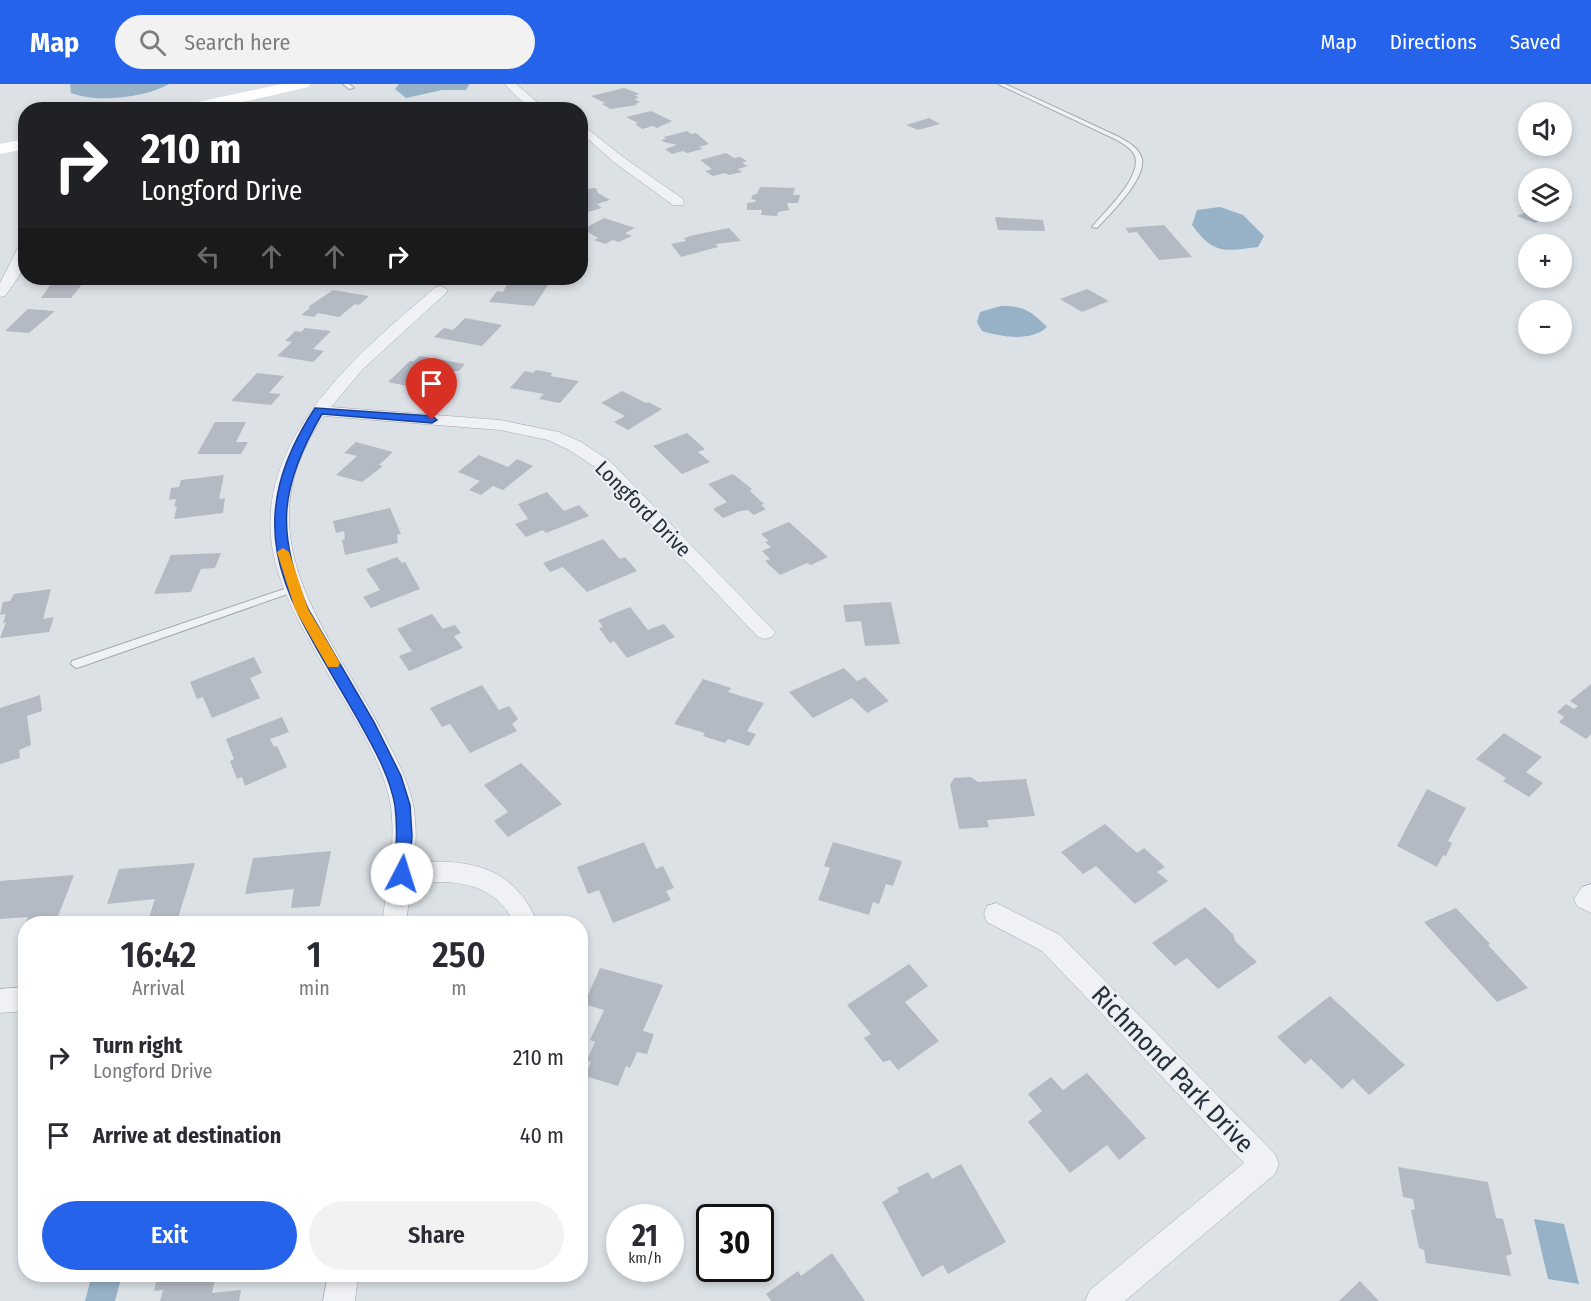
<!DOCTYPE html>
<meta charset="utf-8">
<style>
body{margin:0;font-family:"Fira Sans Condensed",sans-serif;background:#f2f2f3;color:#2b2b33;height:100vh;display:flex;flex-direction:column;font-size:22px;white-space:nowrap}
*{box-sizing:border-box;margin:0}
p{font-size:20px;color:#7c7c81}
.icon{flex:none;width:33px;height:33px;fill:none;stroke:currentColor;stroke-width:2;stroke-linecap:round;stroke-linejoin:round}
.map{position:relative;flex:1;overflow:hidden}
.details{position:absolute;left:18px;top:832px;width:570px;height:366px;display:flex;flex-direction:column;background:#fff;border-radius:24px;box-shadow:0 3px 9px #0003}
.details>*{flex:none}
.banner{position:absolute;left:18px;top:18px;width:570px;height:183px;border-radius:24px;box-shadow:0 3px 9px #0003;background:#202124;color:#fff;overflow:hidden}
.tools{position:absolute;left:1518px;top:18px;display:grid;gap:12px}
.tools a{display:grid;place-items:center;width:54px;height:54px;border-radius:50%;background:#fff;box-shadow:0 3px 9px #0003;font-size:30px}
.speed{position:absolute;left:606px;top:1120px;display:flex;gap:12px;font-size:30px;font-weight:700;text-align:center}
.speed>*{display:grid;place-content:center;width:78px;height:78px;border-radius:50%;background:#fff;box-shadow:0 3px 9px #0003;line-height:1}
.speed small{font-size:15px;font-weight:400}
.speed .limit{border:3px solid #111;border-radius:9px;background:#fff;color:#111}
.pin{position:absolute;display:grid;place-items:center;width:51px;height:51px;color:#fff;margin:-62px -26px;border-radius:50% 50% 50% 0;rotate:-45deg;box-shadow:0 0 6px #0007}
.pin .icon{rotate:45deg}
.me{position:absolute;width:66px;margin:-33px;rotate:5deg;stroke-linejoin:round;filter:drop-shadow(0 0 4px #0008)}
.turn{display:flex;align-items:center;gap:21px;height:126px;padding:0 24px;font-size:27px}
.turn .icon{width:78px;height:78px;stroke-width:2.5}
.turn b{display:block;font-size:42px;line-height:51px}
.lanes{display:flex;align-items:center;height:57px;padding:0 24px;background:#0003;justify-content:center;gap:30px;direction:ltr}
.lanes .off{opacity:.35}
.eta{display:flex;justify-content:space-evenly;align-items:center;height:102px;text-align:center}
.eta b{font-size:36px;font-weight:600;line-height:42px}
.primary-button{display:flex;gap:12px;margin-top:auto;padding:12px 24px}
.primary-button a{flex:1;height:69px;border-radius:36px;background:#2563eb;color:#fff;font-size:24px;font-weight:600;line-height:69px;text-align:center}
.primary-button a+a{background:#f2f2f3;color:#2b2b33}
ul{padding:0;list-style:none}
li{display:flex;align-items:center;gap:18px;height:78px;padding:0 24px}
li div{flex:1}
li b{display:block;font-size:22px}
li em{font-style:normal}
header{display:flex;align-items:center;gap:36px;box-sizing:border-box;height:84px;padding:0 30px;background:#2563eb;color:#fff}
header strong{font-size:28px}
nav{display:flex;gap:33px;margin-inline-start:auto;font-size:21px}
.search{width:420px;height:54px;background:#f2f2f3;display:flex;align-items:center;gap:15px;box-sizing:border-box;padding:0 21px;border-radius:33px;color:#7c7c81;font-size:22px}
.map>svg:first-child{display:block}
</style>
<header>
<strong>Map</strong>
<div class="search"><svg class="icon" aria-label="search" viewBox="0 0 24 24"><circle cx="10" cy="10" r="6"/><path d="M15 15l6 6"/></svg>Search here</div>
<nav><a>Map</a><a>Directions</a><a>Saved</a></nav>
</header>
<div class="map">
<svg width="1591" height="1217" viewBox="0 0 1591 1217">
<rect width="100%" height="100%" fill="#dce1e6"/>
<path fill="#97b1c6" d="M70,0h99c-24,14 -73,19 -98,9z
M399,0h70v1l-3,5h-24l-36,8 -11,-9z
M1220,123l23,8 21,21 -6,11c-34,4 -44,8 -66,-22l5,-15z
M1001,222c23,0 30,5 46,21 -16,15 -45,10 -65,4l-5,-9 3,-10z
M1534,1135l30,5 15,60 -31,-5z
M92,1191h30l-7,26h-30z"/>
<path fill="#b4bac3" d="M624,4l16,6 -5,1 4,3 -5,1 6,3 -5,2 2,1 -27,4 -8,-5 3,-1 -14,-7z
M651,27l21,10 -15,7 -4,-2 -11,3 -7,-5 3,-1 -12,-6z
M929,34l11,6 -22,6 -12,-5z
M687,47l4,3 5,-1 13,11 -10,3 4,2 -16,4 -4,-2 -11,3 -7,-5 12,-4 -13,-3 -3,-2 5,-1 -2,-2z
M726,69l8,5 6,-1 7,4 -5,2 6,3 -10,3 4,3 -13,3 -4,-2 -12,3 -8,-5 7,-2 -12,-9z
M760,103l35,1 -2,7h7l-2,8h-11l2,7 -11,2 -1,4 -16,-1 1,-5h-15v-7l8,-1 1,-2 -5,-1 2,-4 4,-1z
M592,104h4l2,5 12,7 -13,4 5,4 -14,4 -8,-4v-17z
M1562,119l10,4 -37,16 -18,-7 11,-5 34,1z
M995,133l48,3 2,11 -47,-1z
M604,134l31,10 -10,5 7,3 -13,6 -6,-2 -8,4 -11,-4 4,-2 -15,-9z
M1164,141l28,32 -33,3 -22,-28 -8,1 -4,-5z
M729,144l12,13 -25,3 2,3 -37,10 -10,-13 15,-3 -2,-3 10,-3z
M55,194h32l-16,20h-30z
M510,194l40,4 -16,24 -45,-4 8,-11 6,1z
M1087,205l22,12 -27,11 -22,-13z
M333,206l36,6 -10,9 -4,-1 -16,13 -21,-4 -4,4 -13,-2 9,-7 -2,-1z
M28,225l27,2 -26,22 -24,-2z
M465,234l37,7 -20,21 -48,-9 10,-9 9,2z
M305,244l26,3 -18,18 11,2 -11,11 -36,-6 15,-14 -7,-1 10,-10 6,1z
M420,272l45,8 -6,7h-7l-21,20 -43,-9 22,-21h4z
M536,286l17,3 -3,3 29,5 -19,22 -21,-4 5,-5 -34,-6 15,-17 8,2z
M257,289l27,3 -15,17 12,1 -10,11 -40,-4z
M622,307l24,12 2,-1 14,7 -34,21 -14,-8 11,-6 -24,-13z
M215,338h31l-10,20h12l-7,12h-44z
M687,349l18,16 -7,3 12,10 -28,12 -29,-28z
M356,358l37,10 -14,13 4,1 -21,16 -26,-7 21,-19 -13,-3z
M479,371l29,12 9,-8 16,7 -30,24 -10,-4 -12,9 -12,-5 11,-9 -22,-9z
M733,390l19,15 -2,2 14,13 -3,1 5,4 -12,6 -6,-5 -8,1 -17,7 -10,-9 14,-7 -19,-18z
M224,391l-5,24 6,-1 -2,15 -49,6 3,-13 -3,1 2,-8 -7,1 2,-12 8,-1 2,-7z
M547,408l17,19 15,-6 10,11 -43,17 -3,-3 -17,7 -11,-13 13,-5 -10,-15z
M390,424l11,26 -4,1 1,8 -53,12 -3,-15 3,-1 -1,-8 -8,2 -3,-12z
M789,438l39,35 -17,8 -4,-2 -27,12 -15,-14 5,-2 -8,-8 9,-4 -6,-5 4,-1 -8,-7z
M603,455l17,20 5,-2 12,14 -50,21 -24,-25 -13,5 -7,-9z
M221,469l-6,15 -14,1 -10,23 -37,2 17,-39z
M397,473l5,6 3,-1 15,27 -49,19 -8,-11 17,-7 -14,-21z
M51,505l-8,30 11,-2 -5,15 -49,6 6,-16 -3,1 3,-9 -6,1 3,-13 7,-1 4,-7z
M891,518l9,42 -35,2 -4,-25 -15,1 -3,-17z
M630,523l18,23 16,-6 11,13 -48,21 -13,-17 -4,2 -11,-15 4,-1 -5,-7z
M432,530l11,15 12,-4 6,8 -7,3 9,12 -54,23 -10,-15 13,-5 -15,-22z
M254,573l8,16 -12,5 10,20 -48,20 -9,-21 -6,2 -7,-17z
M844,584l13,13 8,-4 24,24 -22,12 -15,-15 -39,20 -24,-26z
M703,595l28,9 -3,4 36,11 -17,28 9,3 -7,12 -21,-7 -3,4 -22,-7 2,-3 -31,-9z
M1591,600v50l-5,5 -27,-17 5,-5 -7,-5 9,-8 8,5 4,-3 -8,-5z
M482,601l17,25 10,-4 9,13 -6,5 5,7 -47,22 -20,-29 -8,3 -12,-19z
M40,611l2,16 -15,5 4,29 -12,5 1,8 -20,6v-56z
M282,633l7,15 -19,7 4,8 3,-1 10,21 -42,19 -3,-9 -5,2 -7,-18 4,-2 -8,-20z
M1504,649l38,24 -16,15 17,11 -14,14 -26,-16 3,-3 -30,-19z
M521,679l41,41 -54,33 -14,-16 14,-9 -24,-27z
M971,693l7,5 48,-3 9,37 -48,4 2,7 -30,2 -9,-44 4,-7z
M1427,705l39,19 -18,33 4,2 -6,13 -3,-1 -6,12 -40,-21z
M1105,740l32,29 7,-5 21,19 -8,5 11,9 -33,23 -39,-38 -13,8 -22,-22z
M644,758l12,27 7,-3 11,22 -8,3 5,9 -58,23 -14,-33 -11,4 -11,-27z
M833,758l69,19 -9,25 -7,-2 -7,20 -6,-2 -4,13 -51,-15 12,-32 -6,-2z
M331,767l-11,55 -29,2 3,-19 -49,5 8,-36z
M195,779l-17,55 -30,2 7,-21 -48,5 12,-35z
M74,791l-19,49h-29v8h-4l6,-15 -28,2v-38z
M1205,823l28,27 2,7 22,21 -39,27 -31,-31 -12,8 -23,-23z
M1456,824l34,36 -2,1 40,43 -31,14 -73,-80z
M909,880l19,22 -23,16 34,39 -41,29 -8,-10 -7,2 -19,-24 7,-4 -24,-29z
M600,884l63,17 -20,46 11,3 -7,20 -10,-2 -7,16 -4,-2 -8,20 -33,-10 6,-14 -4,-2 8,-18 -5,-2 14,-30 -20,-6z
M1330,912l75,69 -36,30 -16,-16 -11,10 -31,-30 -6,5 -28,-27z
M1087,989l59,65 -27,22 -12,-15 -37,28 -42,-51 14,-11 -14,-17 23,-17 12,13z
M961,1080l45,78 -58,32 -5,-9 -21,12 -40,-75 17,-10 -2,-4 31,-16 4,7z
M1398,1083l90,15 8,36 7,1 9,35 -6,2 5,20 -85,-13 -2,-13 -5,-2 -8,-38 4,-1 -2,-10 -10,-2z
M832,1169l33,48h-94l-5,-7 32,-23 3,5z
M158,1191h58l-4,18 29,-3 -2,11h-79l3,-11 -9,1z
M1360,1197l19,20h-40z"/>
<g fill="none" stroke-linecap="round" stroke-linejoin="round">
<g stroke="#a2a8b0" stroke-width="2">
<path id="service" d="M343,0h6l5,4 -5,1z
M998,0h7l114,53c9,5 20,11 23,22 4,20 -32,55 -45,69l-5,-1c12,-15 53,-52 42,-73 -4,-7 -12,-11 -19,-15z
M293,502l5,3 -2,2 -216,76 -4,1 -5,-4 1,-3z"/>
</g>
<g stroke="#a2a8b0" stroke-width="1">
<path id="minor" d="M505,0h11l21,18 15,8c-22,0 -33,-9 -47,-26z
M580,39l43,34 60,42 1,3 -1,3h-10l-58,-42 -35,-31z
M26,158c0,27 -5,32 -21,54l-5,1v-14l19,-37z
M441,202l7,4 -2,3 -83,76 -32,38 169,13 59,12 22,10 29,19 165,171 -3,5 -7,2 -7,-2 -160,-168 -29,-19 -21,-10 -48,-10 -176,-14c-87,123 9,218 63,325 11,21 21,40 26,63 4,20 3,39 1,59 56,-5 101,4 124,61h-24c-18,-44 -63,-44 -103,-41l-5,41h-24c5,-39 14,-78 9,-117 -7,-46 -41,-95 -64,-135 -20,-36 -42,-71 -52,-111 -29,-116 83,-208 161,-274z
M1591,800v29l-14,-7 -3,-7 8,-12z
M996,819l64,32 215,219 4,10 -4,10 -150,127h-40l5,-11 154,-127 -202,-212 -55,-29 -3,-8 3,-8z
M26,903v24l-26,2v-24z
M328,1191h30l-3,26h-32z"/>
</g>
<use href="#service" fill="#eff1f5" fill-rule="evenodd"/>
<use href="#minor" fill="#eff1f5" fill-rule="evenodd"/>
<path fill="#fff" fill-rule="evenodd" d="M282,0h29l-3,3 -100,23h-32l8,-5z
M26,55v10l-26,5v-10z"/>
</g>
<path fill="#2563eb" stroke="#184099" stroke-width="1.5" d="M315,324l117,8 5,4 -5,3 -110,-9c-42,71 -47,118 -14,195l66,113 27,54 9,29 2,31 -3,38 -2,5 -5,2 -6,-2 -2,-5c2,-23 4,-45 1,-68 -5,-31 -23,-61 -38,-88 -64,-113 -125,-183 -42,-310z"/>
<path fill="#f59e0b" d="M283,464l6,4 19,57 32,54 -2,4h-10l-33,-58 -18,-57z"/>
<g text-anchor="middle" stroke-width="4.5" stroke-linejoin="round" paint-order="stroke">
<g font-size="21" fill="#26303c" stroke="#ecf0f4">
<text transform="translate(643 425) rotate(45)" y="7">Longford Drive</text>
</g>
<g font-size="26" fill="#26303c" stroke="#ecf0f4">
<text transform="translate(1173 985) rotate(46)" y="9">Richmond Park Drive</text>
</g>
</g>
</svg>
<div class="tools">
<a><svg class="icon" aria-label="sound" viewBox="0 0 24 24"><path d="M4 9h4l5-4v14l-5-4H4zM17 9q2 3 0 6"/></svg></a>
<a><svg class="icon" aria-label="layers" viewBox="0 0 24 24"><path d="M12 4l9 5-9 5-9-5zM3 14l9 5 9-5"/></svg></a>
<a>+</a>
<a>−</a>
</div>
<div class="speed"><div>21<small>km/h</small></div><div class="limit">30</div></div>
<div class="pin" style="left:432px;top:336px;background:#d93025"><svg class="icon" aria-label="arrive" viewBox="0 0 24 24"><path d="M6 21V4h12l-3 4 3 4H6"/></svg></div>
<svg class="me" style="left:402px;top:790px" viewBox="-20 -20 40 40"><circle r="19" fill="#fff"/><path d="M0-13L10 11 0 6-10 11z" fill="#2563eb"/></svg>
<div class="banner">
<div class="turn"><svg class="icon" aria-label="right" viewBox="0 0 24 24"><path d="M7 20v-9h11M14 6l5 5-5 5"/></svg><div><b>210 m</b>Longford Drive</div></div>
<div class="lanes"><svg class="icon off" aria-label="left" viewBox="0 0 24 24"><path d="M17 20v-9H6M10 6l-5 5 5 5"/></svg><svg class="icon off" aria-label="ahead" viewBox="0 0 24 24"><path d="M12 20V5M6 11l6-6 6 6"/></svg><svg class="icon off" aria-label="ahead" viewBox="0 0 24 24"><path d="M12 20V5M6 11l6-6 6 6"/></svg><svg class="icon" aria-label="right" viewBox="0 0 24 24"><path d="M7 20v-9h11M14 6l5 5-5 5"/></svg></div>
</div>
<section class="details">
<div class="eta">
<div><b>16:42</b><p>Arrival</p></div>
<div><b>1</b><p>min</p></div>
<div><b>250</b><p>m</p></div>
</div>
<ul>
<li><svg class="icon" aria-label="right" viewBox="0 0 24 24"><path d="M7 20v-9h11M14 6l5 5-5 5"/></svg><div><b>Turn right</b><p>Longford Drive</p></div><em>210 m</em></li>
<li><svg class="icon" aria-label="arrive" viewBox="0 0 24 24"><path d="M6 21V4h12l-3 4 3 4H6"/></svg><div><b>Arrive at destination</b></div><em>40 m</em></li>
</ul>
<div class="primary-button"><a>Exit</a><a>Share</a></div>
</section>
</div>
